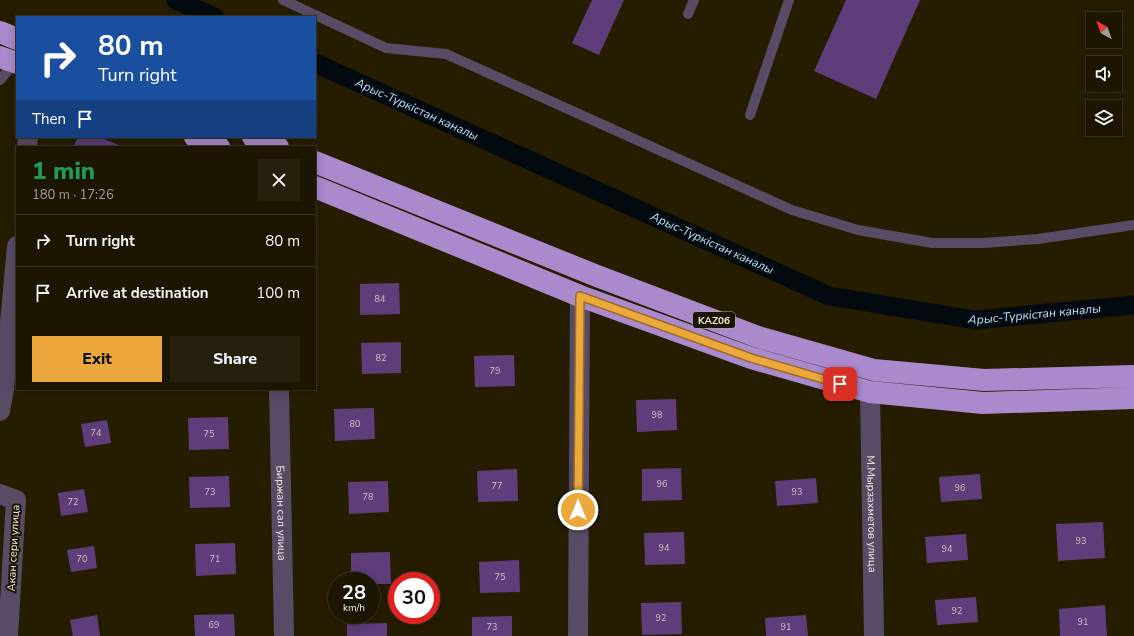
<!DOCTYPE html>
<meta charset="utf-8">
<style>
body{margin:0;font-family:"Nunito Sans",sans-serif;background:#251f0b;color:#f1f3f6;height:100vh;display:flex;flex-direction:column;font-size:15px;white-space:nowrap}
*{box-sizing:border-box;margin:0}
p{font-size:13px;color:#a09f99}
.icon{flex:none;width:22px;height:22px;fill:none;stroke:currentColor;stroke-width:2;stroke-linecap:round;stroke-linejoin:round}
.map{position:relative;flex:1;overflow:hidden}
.sheet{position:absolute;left:16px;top:146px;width:300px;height:244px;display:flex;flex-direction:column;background:#1c1601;border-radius:0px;box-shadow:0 2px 10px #0003,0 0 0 1px #3a3523}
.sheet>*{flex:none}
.hud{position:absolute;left:16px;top:16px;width:300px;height:122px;border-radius:0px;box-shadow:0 2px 10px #0003,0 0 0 1px #3a3523;background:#1a4fa0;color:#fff;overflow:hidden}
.needle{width:26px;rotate:320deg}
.tools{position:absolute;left:1086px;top:12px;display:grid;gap:8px}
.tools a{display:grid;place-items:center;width:36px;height:36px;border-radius:0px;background:#1c1601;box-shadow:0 2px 10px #0003,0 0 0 1px #3a3523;font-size:20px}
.speed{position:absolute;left:328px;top:572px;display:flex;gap:8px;font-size:20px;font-weight:700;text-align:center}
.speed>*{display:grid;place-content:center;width:52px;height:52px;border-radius:50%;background:#1c1601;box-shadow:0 2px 10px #0003,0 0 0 1px #3a3523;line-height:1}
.speed small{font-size:10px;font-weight:400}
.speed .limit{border:6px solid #d22;background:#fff;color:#111}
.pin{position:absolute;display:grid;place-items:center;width:34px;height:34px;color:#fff;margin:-17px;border-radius:8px;box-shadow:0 2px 6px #0006}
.me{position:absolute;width:44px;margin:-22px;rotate:0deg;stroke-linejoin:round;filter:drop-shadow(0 0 3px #0008)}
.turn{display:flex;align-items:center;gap:14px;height:84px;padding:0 16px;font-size:18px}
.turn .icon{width:52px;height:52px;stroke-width:2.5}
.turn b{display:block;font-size:28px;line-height:34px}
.then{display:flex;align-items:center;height:38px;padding:0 16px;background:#0003;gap:8px;font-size:15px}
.round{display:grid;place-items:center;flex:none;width:42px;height:42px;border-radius:0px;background:#251f0b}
.head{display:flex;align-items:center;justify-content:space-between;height:68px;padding:0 16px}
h1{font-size:24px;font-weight:800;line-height:30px;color:#1e9e55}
.button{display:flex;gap:8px;margin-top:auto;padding:8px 16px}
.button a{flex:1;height:46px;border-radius:0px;background:#eda83b;color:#111;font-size:16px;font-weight:800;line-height:46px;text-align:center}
.button a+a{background:#251f0b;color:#f1f3f6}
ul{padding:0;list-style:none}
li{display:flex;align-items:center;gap:12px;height:52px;padding:0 16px;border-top:1px solid #3a3523}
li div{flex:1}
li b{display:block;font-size:15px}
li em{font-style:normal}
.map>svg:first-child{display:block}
</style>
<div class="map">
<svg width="1134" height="636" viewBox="0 0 1134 636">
<rect width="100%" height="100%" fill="#261d01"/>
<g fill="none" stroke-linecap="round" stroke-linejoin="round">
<g stroke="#020a0f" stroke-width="19">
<path d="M176,0l38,17"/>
<path id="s1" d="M315,63l514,233 146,24 159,-15"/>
</g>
</g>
<path fill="#5e3d7a" d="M592,0h32l-25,55 -27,-12z
M846,0h74l-44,99 -62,-28z
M78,137h21l25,10h-51z
M399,283l1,31 -40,1v-31z
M401,342v31l-39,1 -1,-31z
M514,355l1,31 -40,1 -1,-31z
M676,399l1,31 -40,2 -1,-32z
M374,408l1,31 -40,2 -1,-32z
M228,417l1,32 -40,1 -1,-32z
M107,420l4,23 -26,4 -4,-23z
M681,468l1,32 -40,1v-32z
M517,469l1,32 -40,1 -1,-31z
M980,474l2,25 -41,3 -2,-25z
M229,476l1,31 -40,1 -1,-31z
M816,478l2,25 -41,3 -2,-25z
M388,481l1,31 -40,2 -1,-32z
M84,489l4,23 -27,4 -3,-23z
M1103,522l2,36 -47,3 -2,-37z
M684,532l1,32 -40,1 -1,-32z
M966,534l2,26 -41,3 -2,-26z
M235,543l1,31 -40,2 -1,-32z
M94,546l3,22 -26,4 -4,-22z
M390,552l1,32h-20v-3h-20v-28z
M519,560l1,32 -40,1 -1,-31z
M976,597l2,25 -41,3 -2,-25z
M681,602l1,32 -40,1 -1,-32z
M1105,605l2,31h-47l-1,-27z
M234,614l1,22h-40l-1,-21z
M97,615l3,21h-27l-3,-16z
M806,615l2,21h-42l-1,-18z
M512,616v20h-40v-19z
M387,623v13h-40v-12z"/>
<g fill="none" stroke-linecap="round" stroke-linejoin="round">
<path stroke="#584b66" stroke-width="10" d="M283,0l103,48 60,6 346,156 66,20 74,13h51l55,-4 96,-14
M688,14l6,-14
M0,80l15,-18
M750,115l39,-115"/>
<g stroke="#584b66" stroke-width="20">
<path d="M27,147l1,-10"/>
<path id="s2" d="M279,389l5,247"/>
<path id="s3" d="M870,392l4,244"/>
<path d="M0,411l4,-22 13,-143"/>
<path d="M0,494l16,6 -8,136"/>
<path d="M578,636l2,-340"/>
</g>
<path stroke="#aa89cc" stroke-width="22" d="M0,32l17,7
M0,57l17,6
M195,137l24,10
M253,137l25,10
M315,162l282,114 161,61 116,33 110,10 150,-4
M315,187l265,109 171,62 119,34 113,11 151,-5"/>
</g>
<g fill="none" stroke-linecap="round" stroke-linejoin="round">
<g stroke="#9a6d26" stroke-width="10">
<path id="route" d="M578,510l2,-214 171,62 89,26"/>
</g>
<use href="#route" stroke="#eda83b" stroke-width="7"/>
</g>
<g text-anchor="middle" stroke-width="4" stroke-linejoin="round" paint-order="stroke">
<g font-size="9" fill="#cec2c4">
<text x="380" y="302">84</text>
<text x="381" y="361">82</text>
<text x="495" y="374">79</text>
<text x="657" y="418">98</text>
<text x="355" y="427">80</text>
<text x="96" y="436">74</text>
<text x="209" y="437">75</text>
<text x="662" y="487">96</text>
<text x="497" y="489">77</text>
<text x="960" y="491">96</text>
<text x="210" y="495">73</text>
<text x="797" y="495">93</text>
<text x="368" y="500">78</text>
<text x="73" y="505">72</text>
<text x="1081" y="544">93</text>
<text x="664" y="551">94</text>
<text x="947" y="552">94</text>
<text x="82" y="562">70</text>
<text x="215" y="562">71</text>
<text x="500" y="580">75</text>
<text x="957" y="614">92</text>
<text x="661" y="621">92</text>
<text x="1083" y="625">91</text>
<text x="214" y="628">69</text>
<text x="492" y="630">73</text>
<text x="786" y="630">91</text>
</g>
<rect fill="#1d1400" stroke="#b3ad9b" stroke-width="1" x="693" y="312" width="42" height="16" rx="3"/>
<g font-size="10" font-weight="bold" fill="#f3eedd">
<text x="714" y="324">KАZ06</text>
</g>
<g font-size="11" fill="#f3eedd" stroke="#1d1400">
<text dy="4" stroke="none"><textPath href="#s2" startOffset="124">Биржан сал улица</textPath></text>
<text dy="4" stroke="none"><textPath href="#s3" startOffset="122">М.Мырзахметов улица</textPath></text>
<text transform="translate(13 548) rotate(-87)" y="4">Акан сери улица</text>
</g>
<g font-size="12" font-style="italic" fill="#b9e5f9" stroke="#1d1400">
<text dy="4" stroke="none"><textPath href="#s1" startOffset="112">Арыс-Түркістан каналы</textPath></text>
<text dy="4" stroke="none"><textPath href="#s1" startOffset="436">Арыс-Түркістан каналы</textPath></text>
<text dy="4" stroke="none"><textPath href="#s1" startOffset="772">Арыс-Түркістан каналы</textPath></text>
</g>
</g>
</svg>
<div class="tools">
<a><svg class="needle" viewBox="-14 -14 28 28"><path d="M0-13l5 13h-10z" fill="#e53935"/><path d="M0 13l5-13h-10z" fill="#a09f99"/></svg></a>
<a><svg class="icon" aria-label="sound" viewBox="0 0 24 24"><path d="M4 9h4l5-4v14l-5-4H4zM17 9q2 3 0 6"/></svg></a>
<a><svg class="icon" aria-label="layers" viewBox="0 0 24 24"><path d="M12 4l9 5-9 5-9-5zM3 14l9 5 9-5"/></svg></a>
</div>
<div class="speed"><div>28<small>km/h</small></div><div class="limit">30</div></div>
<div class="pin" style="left:840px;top:384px;background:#d93025"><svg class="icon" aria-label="arrive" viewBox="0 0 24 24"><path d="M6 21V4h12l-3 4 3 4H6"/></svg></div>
<svg class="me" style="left:578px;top:510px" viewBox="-20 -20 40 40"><circle r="17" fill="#eda83b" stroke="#fff" stroke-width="3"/><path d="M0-11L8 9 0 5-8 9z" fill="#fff"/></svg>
<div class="hud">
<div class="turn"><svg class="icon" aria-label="right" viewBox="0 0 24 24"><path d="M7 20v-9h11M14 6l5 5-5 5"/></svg><div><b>80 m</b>Turn right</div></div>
<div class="then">Then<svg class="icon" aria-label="arrive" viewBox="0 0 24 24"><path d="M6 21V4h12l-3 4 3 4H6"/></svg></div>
</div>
<section class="sheet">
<div class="head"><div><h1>1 min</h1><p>180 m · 17:26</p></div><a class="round"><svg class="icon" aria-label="close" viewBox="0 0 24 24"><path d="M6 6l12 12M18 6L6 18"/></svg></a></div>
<ul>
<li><svg class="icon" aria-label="right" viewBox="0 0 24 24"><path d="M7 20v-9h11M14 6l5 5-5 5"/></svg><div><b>Turn right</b></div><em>80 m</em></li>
<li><svg class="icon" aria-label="arrive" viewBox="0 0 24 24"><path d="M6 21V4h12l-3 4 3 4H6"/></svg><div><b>Arrive at destination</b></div><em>100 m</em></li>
</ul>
<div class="button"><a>Exit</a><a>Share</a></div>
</section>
</div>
